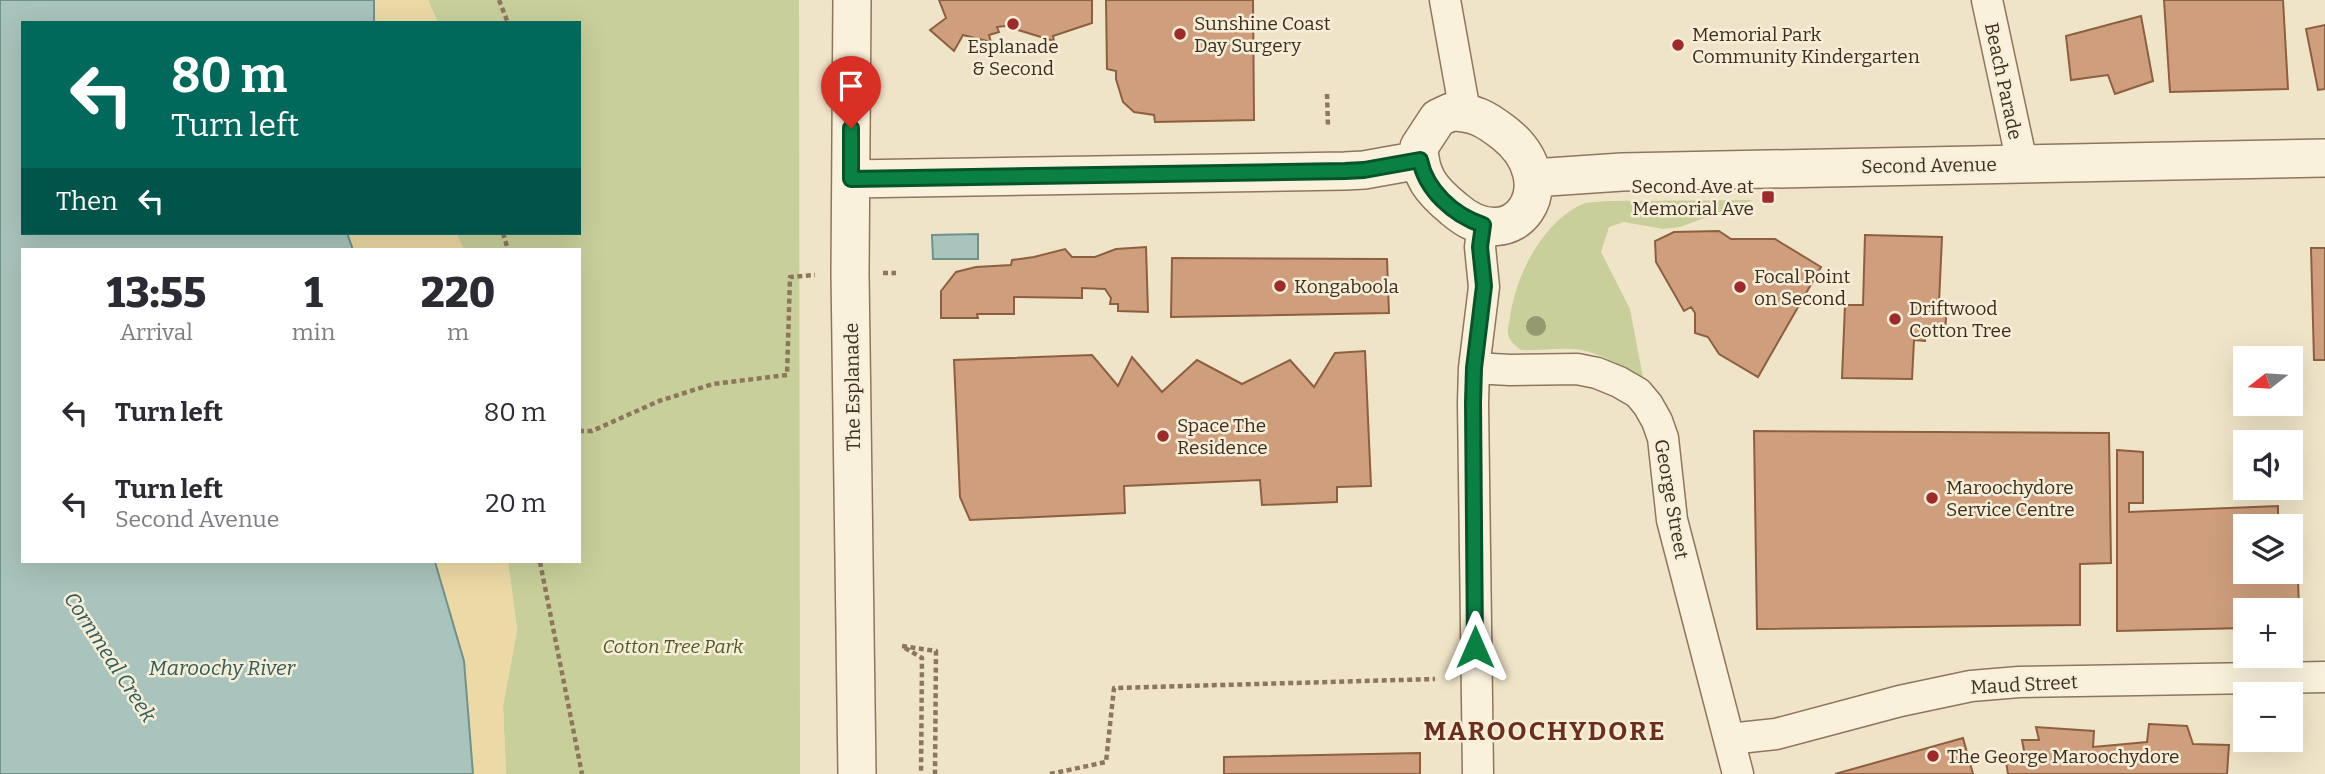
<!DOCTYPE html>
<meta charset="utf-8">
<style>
body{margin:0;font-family:Bitter,serif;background:#f7f7f7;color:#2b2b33;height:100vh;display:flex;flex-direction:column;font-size:26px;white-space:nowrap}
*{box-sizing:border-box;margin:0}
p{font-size:23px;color:#7c7c81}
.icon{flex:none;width:38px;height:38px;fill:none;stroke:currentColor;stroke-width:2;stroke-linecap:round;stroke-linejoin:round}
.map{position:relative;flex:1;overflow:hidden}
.panel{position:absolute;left:21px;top:248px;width:560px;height:315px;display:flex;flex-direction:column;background:#fff;border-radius:0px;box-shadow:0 7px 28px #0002}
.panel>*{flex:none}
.top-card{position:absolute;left:21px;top:21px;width:560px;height:214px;border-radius:0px;box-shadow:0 7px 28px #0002;background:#00695c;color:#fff;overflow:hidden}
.needle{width:46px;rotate:253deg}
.fabs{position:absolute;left:2233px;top:346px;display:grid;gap:14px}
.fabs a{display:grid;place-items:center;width:70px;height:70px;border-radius:0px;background:#fff;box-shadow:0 7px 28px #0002;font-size:35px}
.pin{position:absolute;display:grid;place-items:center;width:60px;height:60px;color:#fff;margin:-72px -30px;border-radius:50% 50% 50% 0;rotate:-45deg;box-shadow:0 0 7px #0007}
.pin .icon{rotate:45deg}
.me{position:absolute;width:77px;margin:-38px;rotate:0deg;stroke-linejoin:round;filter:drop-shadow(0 0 5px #0008)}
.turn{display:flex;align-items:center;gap:24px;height:147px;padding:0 35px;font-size:32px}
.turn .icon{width:91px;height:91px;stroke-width:2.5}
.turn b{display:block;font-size:49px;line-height:60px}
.then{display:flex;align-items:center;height:66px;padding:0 35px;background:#0003;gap:14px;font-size:26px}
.eta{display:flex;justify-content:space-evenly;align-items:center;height:119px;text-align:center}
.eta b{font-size:42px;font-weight:800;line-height:49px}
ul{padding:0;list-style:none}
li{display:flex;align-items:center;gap:21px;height:91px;padding:0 35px}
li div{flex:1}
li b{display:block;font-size:26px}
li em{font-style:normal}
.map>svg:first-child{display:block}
</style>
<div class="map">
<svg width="2325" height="774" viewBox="0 0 2325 774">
<rect width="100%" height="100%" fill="#f0e4c8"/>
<path fill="#c9cf9b" d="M428,0h371l1,774h-294l-3,-68 14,-76 -9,-68h71v-312h-115l-8,-17h123v-210h-141z
M1753,200l-73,27 -17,2 -39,-7 -15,5 -8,25 29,57 13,69c-22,-12 -46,-28 -72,-29 -16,-1 -33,2 -50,1 -5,-4 -12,-9 -13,-16 -1,-5 1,-11 2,-16 5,-41 30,-91 68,-112 9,-5 21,-4 32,-5z"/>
<path fill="#ecd9a5" d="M374,0h54l10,23h-64z
M347,233h109l8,17h-111z
M435,562h73l9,68 -14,76 3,68h-33z"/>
<path fill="#a9c4bc" stroke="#6f938a" stroke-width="2" d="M0,0h374v23h-351v210h324l6,17h-330v312h412l29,99 9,113h-473z
M978,234v25h-45l-1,-24z"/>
<path fill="#cf9f7d" stroke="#8d5f41" stroke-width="2" d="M939,0h153v23l-39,13 1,5 -49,-15 -8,1 2,5 -10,3 2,7 -28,-7 -9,16 -24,-21 16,-12z
M1106,0h147l1,120 -99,2 -1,-7 -20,-3 -11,-10 -7,-23v-8l-9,-2z
M2164,0h119l5,89 -118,3z
M2141,16l12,65 -38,13 -7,-19 -37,5 -5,-44z
M2325,25v64l-7,1 -12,-61z
M1719,231l12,8h44l46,28 -63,110 -39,-23 -11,-17 -13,-4v-20l-4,-6 -7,4 -28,-49 -1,-21 19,-9z
M1865,235l77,2 -3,66h8l-2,30 -20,-1v9l-11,-1 -2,39 -70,-1 3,-73h18z
M1146,247l2,65 -30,-1v-7h-8l1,-6 -6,-9 -23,-1v10l-68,-1v17h-37l1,4h-37v-27l15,-19 20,-5 35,-2 1,-5 22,-3 31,-8 7,8h23l21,-8z
M2311,248h14v112h-11z
M1172,258l215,1 2,54 -218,4z
M1365,351l6,135 -34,1v15l-75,3 -2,-25 -136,6 1,27 -155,7 -10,-23 -6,-137 138,-5 26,31 14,-29 30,35 35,-32 45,24 48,-24 24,27 21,-34z
M1754,431l355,2 2,130 -31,1v61l-323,4z
M2117,450l26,2v51h-14v9l149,-6v21h-33v45h46v-22h6l2,59 -8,7v-5h-46v17l-128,3z
M2149,724l38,2 6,18 36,1 -2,29h-219l-3,-18h20l-3,-16h17l-3,-13 58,4 -1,16 54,-5z
M1963,738l10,36h-138z
M1420,753v21h-196v-17z"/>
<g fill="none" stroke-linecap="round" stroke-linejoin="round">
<g stroke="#8d765c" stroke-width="33">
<path id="minor" d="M1445,0l20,112
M1987,0l35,163
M1474,368l36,2 67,-1 20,4 22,9 19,11 10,12 9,16 6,17 9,82 66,254
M1729,739l47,-5 124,-33 71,-15 48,-4 306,-5
M1478,774l-5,-371 1,-35 10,-81 -4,-40 3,-22"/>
</g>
<g stroke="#8d765c" stroke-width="40">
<path id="tertiary" d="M852,0l-2,273 7,501
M1451,112c23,0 35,7 53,21 64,50 11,129 -50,76 -23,-19 -34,-32 -35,-62l19,-29z
M1533,178l89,-6 703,-14
M851,179l494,-8 19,-1 56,-10"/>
</g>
<path stroke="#8d765c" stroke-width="4.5" stroke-dasharray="5 3.5" stroke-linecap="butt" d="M499,0l9,23
M1327,94l1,32
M503,233l5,17
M883,273h13
M579,431h13l67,-30 54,-17 74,-9 3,-98 25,-2
M540,562l42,212
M902,646l34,5 -1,123
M905,648l17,10 -1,116
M1050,774l56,-12 8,-74 321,-9"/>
<use href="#minor" stroke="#faf1dc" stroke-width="30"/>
<use href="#tertiary" stroke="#faf1dc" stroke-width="37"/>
</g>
<circle fill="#96986f" cx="1536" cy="326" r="10"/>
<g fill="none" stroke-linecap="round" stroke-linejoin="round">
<g stroke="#07532c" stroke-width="18">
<path id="route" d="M851,128v51l494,-8 19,-1 56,-10c6,30 33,55 63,65l-3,22 4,39 -10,82 -1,34 2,245"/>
</g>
<use href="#route" stroke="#0b8043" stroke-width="12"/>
</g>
<g fill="#9e2a2b" stroke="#f7eed8" stroke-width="2.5">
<circle cx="1013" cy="24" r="7"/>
<circle cx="1180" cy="34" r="7"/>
<circle cx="1678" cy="45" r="7"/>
<rect x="1761" y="190" width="14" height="14" rx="3.5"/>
<circle cx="1280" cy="286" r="7"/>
<circle cx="1740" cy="287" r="7"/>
<circle cx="1895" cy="319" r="7"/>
<circle cx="1163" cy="436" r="7"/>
<circle cx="1932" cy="498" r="7"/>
<circle cx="1933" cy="756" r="7"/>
</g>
<g text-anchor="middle" stroke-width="5" stroke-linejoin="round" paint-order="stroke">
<g font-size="19" fill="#3d2e20" stroke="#f7eed8" text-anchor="start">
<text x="1194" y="30">Sunshine Coast<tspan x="1194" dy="22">Day Surgery</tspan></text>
<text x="1692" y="41">Memorial Park<tspan x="1692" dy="22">Community Kindergarten</tspan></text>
<text x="1013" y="53" text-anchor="middle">Esplanade<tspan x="1013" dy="22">&amp; Second</tspan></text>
<text x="1754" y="193" text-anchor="end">Second Ave at<tspan x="1754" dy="22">Memorial Ave</tspan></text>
<text x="1754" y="283">Focal Point<tspan x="1754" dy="22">on Second</tspan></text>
<text x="1294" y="293">Kongaboola</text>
<text x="1909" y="315">Driftwood<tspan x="1909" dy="22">Cotton Tree</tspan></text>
<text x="1177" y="432">Space The<tspan x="1177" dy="22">Residence</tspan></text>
<text x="1946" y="494">Maroochydore<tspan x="1946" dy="22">Service Centre</tspan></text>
<text x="1947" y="763">The George Maroochydore</text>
</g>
<g font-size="19" fill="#3d2e20" stroke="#f7eed8">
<text transform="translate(2004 81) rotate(78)" y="7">Beach Parade</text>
<text transform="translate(1929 165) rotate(-1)" y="7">Second Avenue</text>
<text transform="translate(852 387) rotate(-91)" y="7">The Esplanade</text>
<text transform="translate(1672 499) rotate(80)" y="7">George Street</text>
<text transform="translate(2024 684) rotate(-3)" y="7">Maud Street</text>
</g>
<g font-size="19" font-style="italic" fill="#4d5a26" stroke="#f7eed8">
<text x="673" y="653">Cotton Tree Park</text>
</g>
<g font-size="21" font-style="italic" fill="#2f5d5a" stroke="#f7eed8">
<text transform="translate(110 657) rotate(57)" y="7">Cornmeal Creek</text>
<text x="222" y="675">Maroochy River</text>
</g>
<g font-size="26" font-weight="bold" letter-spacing="2" fill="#6b2e1e" stroke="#f7eed8">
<text x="1545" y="740">MAROOCHYDORE</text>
</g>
</g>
</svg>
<div class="fabs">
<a><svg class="needle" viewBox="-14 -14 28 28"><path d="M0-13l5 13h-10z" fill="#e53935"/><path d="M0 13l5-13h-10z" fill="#7c7c81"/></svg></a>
<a><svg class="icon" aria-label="sound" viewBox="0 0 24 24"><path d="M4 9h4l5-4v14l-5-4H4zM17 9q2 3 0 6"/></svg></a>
<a><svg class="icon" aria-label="layers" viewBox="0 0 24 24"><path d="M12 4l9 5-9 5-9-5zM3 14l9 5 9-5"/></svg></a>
<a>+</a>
<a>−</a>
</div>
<div class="pin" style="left:851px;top:128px;background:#d93025"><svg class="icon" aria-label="arrive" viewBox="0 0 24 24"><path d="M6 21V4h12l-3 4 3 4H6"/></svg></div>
<svg class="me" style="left:1475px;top:647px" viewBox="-20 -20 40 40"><path d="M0-17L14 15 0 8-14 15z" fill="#0b8043" stroke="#fff" stroke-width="4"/></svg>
<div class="top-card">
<div class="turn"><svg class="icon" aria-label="left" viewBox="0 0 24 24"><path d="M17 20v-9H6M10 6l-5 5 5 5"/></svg><div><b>80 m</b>Turn left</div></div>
<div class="then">Then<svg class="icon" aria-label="left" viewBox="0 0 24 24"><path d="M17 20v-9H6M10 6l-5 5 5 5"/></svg></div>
</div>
<section class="panel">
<div class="eta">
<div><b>13:55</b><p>Arrival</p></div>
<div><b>1</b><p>min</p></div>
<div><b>220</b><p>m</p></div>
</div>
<ul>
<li><svg class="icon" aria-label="left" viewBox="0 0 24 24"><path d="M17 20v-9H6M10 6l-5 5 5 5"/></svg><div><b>Turn left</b></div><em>80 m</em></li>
<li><svg class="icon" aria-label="left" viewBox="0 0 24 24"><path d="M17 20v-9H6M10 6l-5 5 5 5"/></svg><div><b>Turn left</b><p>Second Avenue</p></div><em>20 m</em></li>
</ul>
</section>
</div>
